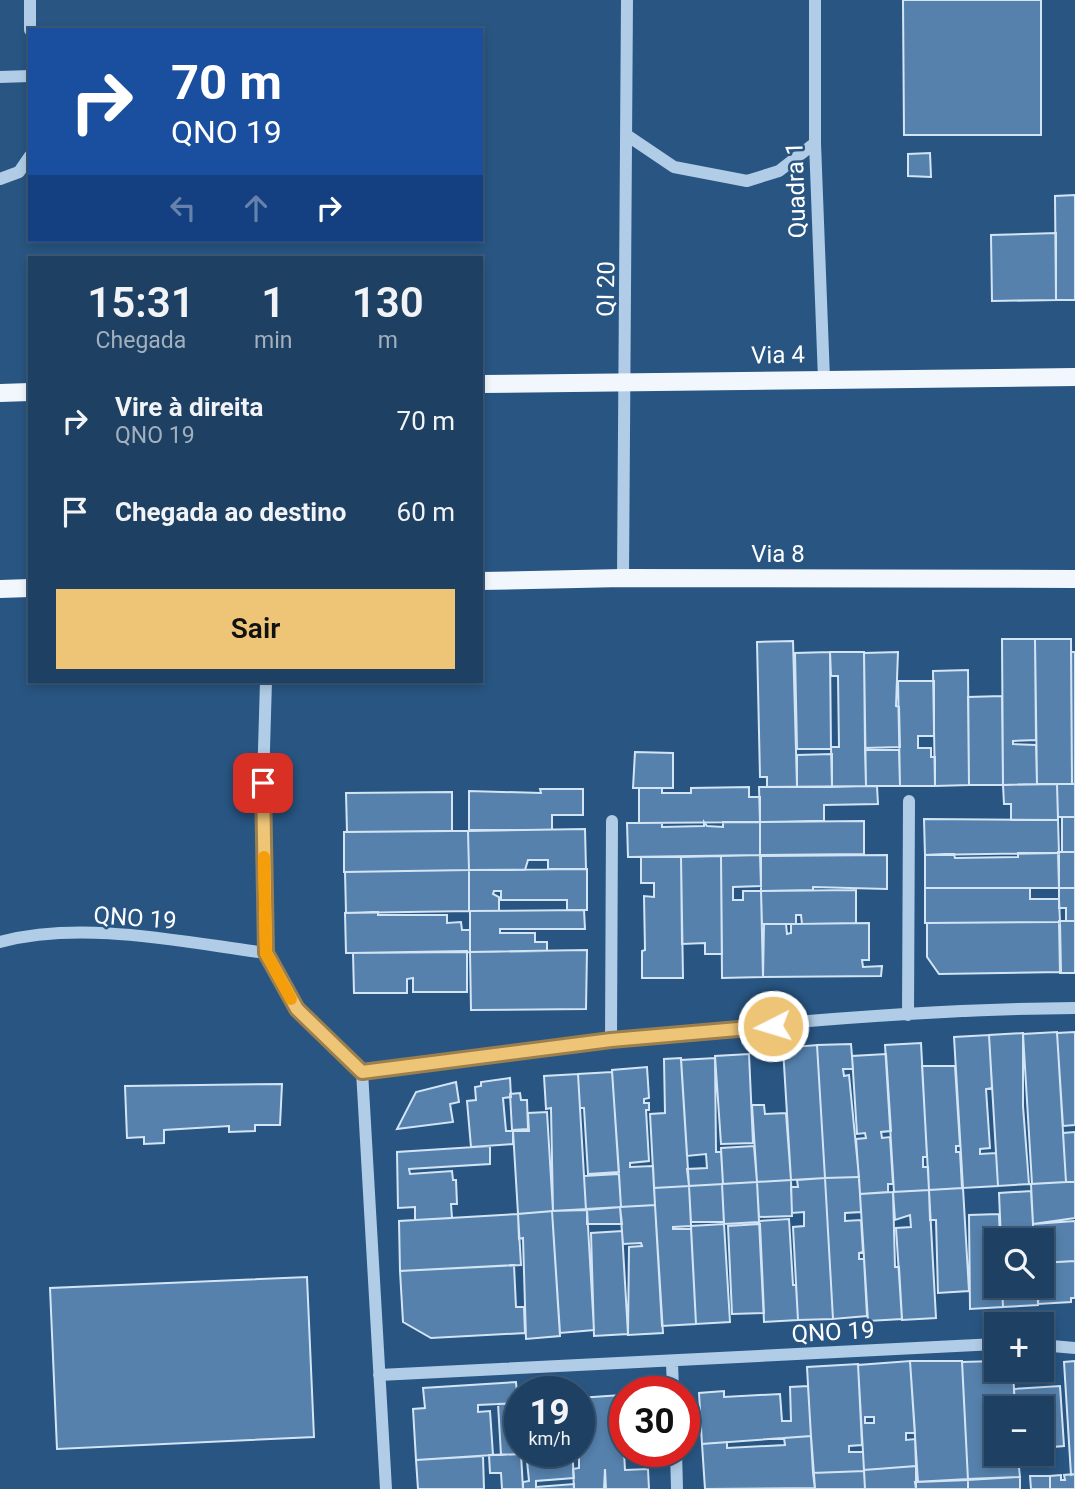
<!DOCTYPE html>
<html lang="pt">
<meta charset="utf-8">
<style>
body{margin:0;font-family:Roboto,sans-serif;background:#2b4b6b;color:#f1f3f6;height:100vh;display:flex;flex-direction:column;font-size:26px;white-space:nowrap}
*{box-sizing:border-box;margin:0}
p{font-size:23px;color:#a1afbe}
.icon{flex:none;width:38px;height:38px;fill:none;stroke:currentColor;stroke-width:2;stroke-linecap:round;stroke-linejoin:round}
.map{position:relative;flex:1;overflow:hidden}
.panel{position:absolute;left:28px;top:256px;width:455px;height:427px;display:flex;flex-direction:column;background:#1e4062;border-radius:0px;box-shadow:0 4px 10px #0003,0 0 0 2px #3c5977}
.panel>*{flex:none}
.banner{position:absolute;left:28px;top:28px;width:455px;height:214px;border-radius:0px;box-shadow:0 4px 10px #0003,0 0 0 2px #3c5977;background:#1a4fa0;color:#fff;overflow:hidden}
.tools{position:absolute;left:984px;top:1228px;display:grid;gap:14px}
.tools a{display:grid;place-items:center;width:70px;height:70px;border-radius:0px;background:#1e4062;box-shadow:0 4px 10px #0003,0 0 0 2px #3c5977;font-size:35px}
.speed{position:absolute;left:504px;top:1376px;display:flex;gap:14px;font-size:35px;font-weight:700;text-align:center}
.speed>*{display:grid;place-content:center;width:91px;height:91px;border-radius:50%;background:#1e4062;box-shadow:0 4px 10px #0003,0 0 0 2px #3c5977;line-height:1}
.speed small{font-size:18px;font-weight:400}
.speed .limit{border:10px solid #d22;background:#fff;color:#111}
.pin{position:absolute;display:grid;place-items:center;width:60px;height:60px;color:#fff;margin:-30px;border-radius:14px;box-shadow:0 4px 10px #0006}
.me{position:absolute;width:77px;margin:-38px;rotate:265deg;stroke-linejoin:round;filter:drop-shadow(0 0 5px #0008)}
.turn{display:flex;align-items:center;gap:24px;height:147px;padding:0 28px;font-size:32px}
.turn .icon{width:91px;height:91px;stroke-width:2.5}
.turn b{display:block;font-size:49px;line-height:60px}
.lanes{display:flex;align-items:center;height:66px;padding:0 28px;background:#0003;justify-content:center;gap:35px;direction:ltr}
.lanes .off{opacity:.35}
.eta{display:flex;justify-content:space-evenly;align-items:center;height:119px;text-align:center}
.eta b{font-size:42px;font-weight:600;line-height:49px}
.action{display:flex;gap:14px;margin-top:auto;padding:14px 28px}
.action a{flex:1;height:80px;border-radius:0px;background:#eec477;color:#111;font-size:28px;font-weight:600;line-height:80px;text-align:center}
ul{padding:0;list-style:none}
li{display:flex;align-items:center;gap:21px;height:91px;padding:0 28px}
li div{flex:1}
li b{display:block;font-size:26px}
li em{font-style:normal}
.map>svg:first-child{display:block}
</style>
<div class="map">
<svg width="1075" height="1489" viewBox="0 0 1075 1489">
<rect width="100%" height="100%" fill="#285582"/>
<path fill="#5581ac" stroke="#d3e5f5" stroke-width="2" fill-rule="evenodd" d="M903,0h138v135h-137z
M930,153l1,24 -23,-1v-22z
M1075,195v105h-19l-1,-104z
M1056,233v67l-64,1 -1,-66z
M1002,639h33l1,101 -23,1v3l23,1 1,39 -34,1z
M1035,639h36l1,145h-35z
M793,641l4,146h-30v-10h-7l-3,-135z
M830,652l1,97h-34l-2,-96z
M830,652h34l2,134 -34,1 -1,-40h8l-1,-71h-7z
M898,652l-2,54 3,1 1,40 -35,1 -1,-95z
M1071,652h4v132h-3z
M968,670l1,115 -34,1 -2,-115z
M898,681h36v55h-16v12h13v9h4v29h-35z
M1002,696l1,89h-34l-1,-88z
M865,750h34l1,36h-34z
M635,752l38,1v35h-40z
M832,754v33h-35v-32z
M1057,784l1,36h-47v-16h-7l-1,-19z
M1057,784h18v33h-17z
M877,786l1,18 -54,1v16l-64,1 -1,-35z
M749,787v10h11v25l-121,1v-35h23v5h29v-5z
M540,789h43v26h-31v15h-83v-39l72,2z
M452,792v39l-105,1 -1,-39z
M1062,817h13v35h-13z
M924,819l134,1 1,33 -134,2z
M864,821v33l-104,1v-33z
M704,822l3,4 16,1v-5h37v33l-132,2 -1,-34h35v4l42,-1z
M585,829l1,40h-38v-9h-20l-3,10h-56l-1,-39z
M440,831h28l1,39 -125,2v-40z
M1058,852h17v36h-16z
M1018,853h41v35h-134v-33l29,-1 1,4 63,-1z
M760,855l1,31 -28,1v13h10v-9h18l2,86 -41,1 -1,-122z
M887,855v34l-74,-2v3l-52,1v-35z
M721,856l1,98h-17v-11l-23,1 -1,-87z
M641,857h40l2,121h-41v-27l3,-1 -1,-54 10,1v-14h-13z
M587,869v41h-20v-10h-66v-9h-7l-1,3 6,3v14h-30v-41z
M469,870v41l-123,2 -1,-41z
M925,888h105v11h29l1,23 -135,1z
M1059,888h16v33h-9v-13h-7z
M856,890v33l-54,1 -1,-9h-5v9h-34l-1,-33z
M584,910l1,19h-85v4h35v9h12v9l-77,1v-41z
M378,912v3h69v8l14,-1 1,8h8v22l-124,1 -1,-40z
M1059,921h16v52h-15z
M1060,922l1,50 -122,2 -12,-17v-34z
M869,923v37h-7l1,7 19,-1 -1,10 -118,1 1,-53h22l1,10 4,-1v-9z
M587,950l-1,59 -115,1 -1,-58z
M467,951v41h-54v-14l-6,1v14h-53l-1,-40z
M1057,1032l9,150 -34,2 -9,-150z
M1075,1032v93l-12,1 -6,-93z
M1023,1033v73l6,78 -31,2 -9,-151z
M989,1035l3,53 -6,1 4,59 -10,1v5l16,-1 2,33 -35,2 -9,-151z
M921,1043l6,114h-4v10h5l1,23 -35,2 -9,-147z
M851,1044l2,25h-10l1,7 5,-1 10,102 -34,1 -8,-133z
M817,1045l8,133 -34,2 -8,-132z
M749,1054l4,89 -32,1 -6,-88z
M886,1054l5,77 -10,1 1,6 8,-1 3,47h-5v8l-28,2 -4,-55 10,-1 -1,-5 -8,1 -5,-78z
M681,1058l8,128 -35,2 -4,-74 15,-1 -1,-54z
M715,1058l1,94h5l2,32 -34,2 -2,-17 20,-1 -1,-14 -19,2 -6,-96z
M922,1066h33l5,80h-4v6h4l2,36 -33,2z
M647,1067l2,31 -5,1v4h5v7h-3l3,51 -19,2v4l23,-1 2,39 -34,2 -9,-137z
M612,1072l7,100 -31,2 -4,-66h-4l-2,-34z
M578,1074l8,136 -33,1 -2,-103 -5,1 -2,-33z
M510,1078l1,19 -8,1 3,33h7v13l-42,3 -4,-46 9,-1 -1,-13 6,-1v-4z
M456,1082l3,20 -9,2 3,18 -56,7 19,-37z
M282,1084l-2,41h-25v6l-26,1v-6l-65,4v13l-20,1v-7l-17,1 -2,-52z
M520,1093l1,7h6l1,29 -16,1 -2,-36z
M752,1105h12l1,9 21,-1 5,67 -34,2z
M547,1112l6,99 -35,3 -5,-83h16l-1,-18z
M1075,1132v50h-9l-3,-49z
M490,1146v18l-81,5 1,5 42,-3 1,9h3l1,24h-6l1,14 -37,2v-13l-17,1 -1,-56z
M754,1146l3,36 -34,2 -2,-36z
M619,1174l2,33 -35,3 -2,-34z
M859,1177l2,35 -16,1v8l16,-1 2,32 -4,1v6h5l3,57 -34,3 -8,-141z
M825,1178l8,141 -35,1 -5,-93 11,-1v-14l-12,1 -1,-26h7l-1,-7z
M791,1180l1,36 -33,1 -2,-35z
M757,1182l2,40 -35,2 -2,-40z
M1066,1182h9v36l-42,6 -2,-40z
M722,1184l2,38h-33l-2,-36z
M689,1186l2,40 -18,1v2h18l5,95 -34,2 -8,-138z
M963,1188l6,103 -31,2 -2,-73h-6l-1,-30z
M929,1190l7,128 -34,2 -6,-92 15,-1 -1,-12 -15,5 -2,-28z
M1031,1191l3,50h-33l-2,-48z
M893,1192l2,75h4l3,52 -34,2 -8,-127z
M655,1205l8,128 -35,2 1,-88 13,-1 -1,-3 -18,1 -3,-37z
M620,1207l2,17h-35v-15z
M587,1209l7,121 -34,3 -8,-122z
M552,1211l8,125 -34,3 -3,-101 -4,1 -1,-25z
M518,1214l3,51 -121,6 -1,-50z
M999,1214l1,27h-4v45h6l1,21 -33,2 -1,-94z
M789,1219l4,66h3l2,35 -34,2 -5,-101z
M1075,1221v40l-34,2v-22h-7l-1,-17z
M724,1224l6,98 -34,2 -5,-98z
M760,1224l4,89 -32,1 -4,-88z
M622,1231l6,103 -34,2 -3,-103z
M1075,1261v37h-4v4l-33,2 3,-41z
M514,1265l2,42h8l1,26 -94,5 -28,-16 -3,-51z
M307,1277l7,160 -257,12 -7,-161z
M1002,1286h35l1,19 -35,2z
M910,1361l5,72h-9v7l9,-1 1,27 -52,4 -6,-105zM865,1417h9v6h-9z
M910,1361h52l6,119 -50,2z
M996,1361v9h17l2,39h-19v45l22,4 2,19 -52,3 -6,-118z
M1075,1361v113l-4,1 -7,-113z
M858,1364l4,81 -13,1v6h14l1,19 -51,2 -6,-106z
M516,1382l2,21 -40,2v7l12,-1 3,44 -77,5 -3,-51 12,-1 -2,-20z
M808,1386l3,50 -109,8 -3,-51 25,-2v6l56,-3 2,27h9l-1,-34z
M1060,1386l4,60 -23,2v-39h-26l-1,-20z
M621,1395l4,75 23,-1 1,20h-43l-1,-20 -1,20h-30l-1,-20 6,-1v-70z
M518,1403l3,51 -20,1 -3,-51z
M811,1436l4,52 -110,1 -3,-45 25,-2v6l58,-3 -1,-7z
M526,1451h46l2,27 -38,3v6l38,-3v5h-51v-7l6,-1z
M521,1454l2,35h-21l-1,-16h-11l-1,-18z
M483,1456l1,33h-66l-2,-29z
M916,1466v23h-51l-1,-19z
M864,1471l1,18h-50l-2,-16z
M1075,1474v15h-25v-13l11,-1v5h4l-1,-5z
M1030,1476h20v13h-19z
M1020,1477v12h-52v-10z
M968,1479v10h-52l-1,-7z"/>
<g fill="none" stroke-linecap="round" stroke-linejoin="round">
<path stroke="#b0cce6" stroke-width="12" d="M30,0v30
M815,0v143l9,236
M0,77l30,-1
M628,136l46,31 73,14 32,-10 36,-28
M0,179l19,-7 11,-16
M623,578l4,-578
M266,681l-3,102 3,170 31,56 65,62 24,418
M0,942c83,-22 182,0 266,11
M908,1015l1,-214
M611,1040l1,-219
M362,1071c236,-29 475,-61 713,-63
M1041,1345l34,3
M672,1362l1,29
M379,1375l617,-31
M676,1451l1,38"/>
<path stroke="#f1f7fd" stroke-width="18" d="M481,384l594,-7
M0,393l30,-1
M481,581l142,-3 452,1
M0,589l30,-1"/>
</g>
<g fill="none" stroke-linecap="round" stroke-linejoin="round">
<g stroke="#9b7f4d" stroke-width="18">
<path id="route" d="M263,783l3,170 31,56 65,63 249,-32 162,-14"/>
</g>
<use href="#route" stroke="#eec477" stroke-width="12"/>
<path stroke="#f59e0b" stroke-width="12" d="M264,857l2,96 25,46"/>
</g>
<g text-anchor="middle" stroke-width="5" stroke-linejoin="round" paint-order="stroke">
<g font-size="24" fill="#fff" stroke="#285582">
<text transform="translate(796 190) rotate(-92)" y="8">Quadra 1</text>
<text transform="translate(606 289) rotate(-89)" y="8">QI 20</text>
<text transform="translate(778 355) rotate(-1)" y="8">Via 4</text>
<text x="778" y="562">Via 8</text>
<text transform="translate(135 918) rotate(4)" y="8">QNO 19</text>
<text transform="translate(833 1332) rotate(-3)" y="8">QNO 19</text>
</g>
</g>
</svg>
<div class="tools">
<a><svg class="icon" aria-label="search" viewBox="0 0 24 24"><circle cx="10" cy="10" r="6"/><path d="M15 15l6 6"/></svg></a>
<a>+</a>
<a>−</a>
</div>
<div class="speed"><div>19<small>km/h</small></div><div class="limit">30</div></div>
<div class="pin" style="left:263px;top:783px;background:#d93025"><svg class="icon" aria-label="arrive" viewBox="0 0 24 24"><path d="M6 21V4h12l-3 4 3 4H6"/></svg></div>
<svg class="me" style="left:773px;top:1026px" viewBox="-20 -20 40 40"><circle r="17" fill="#eec477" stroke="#fff" stroke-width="3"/><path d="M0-11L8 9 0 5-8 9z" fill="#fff"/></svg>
<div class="banner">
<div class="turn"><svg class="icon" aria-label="right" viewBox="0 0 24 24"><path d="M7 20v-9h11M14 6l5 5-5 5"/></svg><div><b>70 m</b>QNO 19</div></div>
<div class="lanes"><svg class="icon off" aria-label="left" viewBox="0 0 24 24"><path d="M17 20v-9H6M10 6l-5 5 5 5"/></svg><svg class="icon off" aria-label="ahead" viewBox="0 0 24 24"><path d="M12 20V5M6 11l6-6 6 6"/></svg><svg class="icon" aria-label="right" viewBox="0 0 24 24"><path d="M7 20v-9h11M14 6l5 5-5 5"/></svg></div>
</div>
<section class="panel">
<div class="eta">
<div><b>15:31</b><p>Chegada</p></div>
<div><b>1</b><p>min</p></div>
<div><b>130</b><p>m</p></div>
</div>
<ul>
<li><svg class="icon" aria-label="right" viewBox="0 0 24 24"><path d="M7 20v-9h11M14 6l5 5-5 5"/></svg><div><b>Vire à direita</b><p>QNO 19</p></div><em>70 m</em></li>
<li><svg class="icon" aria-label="arrive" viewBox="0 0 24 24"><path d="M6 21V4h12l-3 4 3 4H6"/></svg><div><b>Chegada ao destino</b></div><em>60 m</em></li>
</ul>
<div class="action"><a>Sair</a></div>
</section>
</div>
